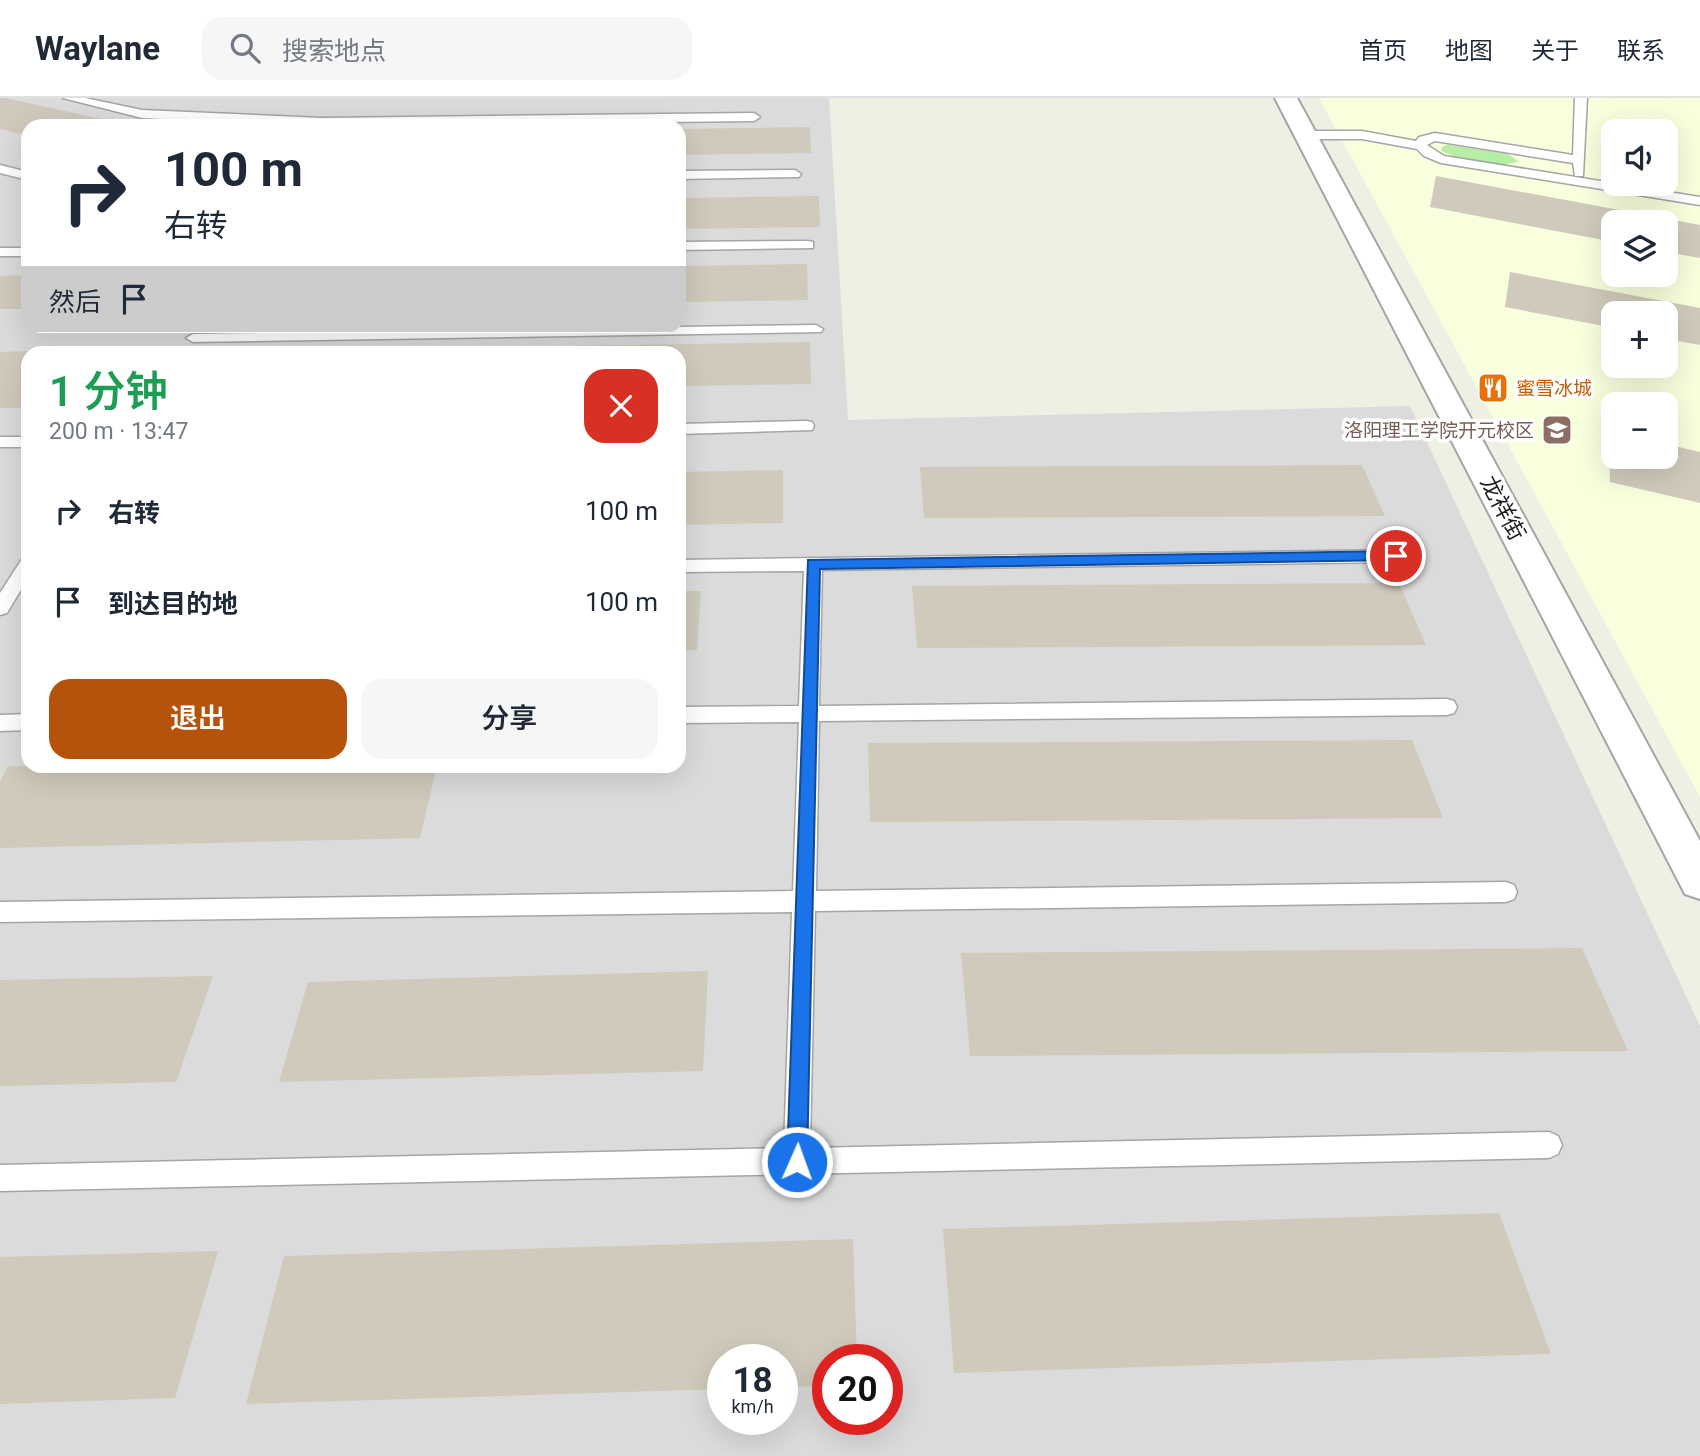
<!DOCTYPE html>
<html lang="zh">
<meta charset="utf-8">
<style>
body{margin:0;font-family:Roboto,"Noto Sans SC",sans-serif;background:#f6f6f7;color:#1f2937;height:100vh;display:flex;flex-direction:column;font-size:26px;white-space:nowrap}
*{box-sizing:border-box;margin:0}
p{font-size:23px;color:#747a83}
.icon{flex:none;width:38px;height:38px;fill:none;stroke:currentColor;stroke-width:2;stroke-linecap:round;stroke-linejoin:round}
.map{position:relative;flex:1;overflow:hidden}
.details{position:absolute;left:21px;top:248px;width:665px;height:427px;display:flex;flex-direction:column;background:#fff;border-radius:21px;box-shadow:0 7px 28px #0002}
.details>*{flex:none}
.guide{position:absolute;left:21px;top:21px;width:665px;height:214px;border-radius:21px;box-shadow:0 7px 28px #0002;background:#fff;color:#1f2937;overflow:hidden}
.fabs{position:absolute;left:1601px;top:21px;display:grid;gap:14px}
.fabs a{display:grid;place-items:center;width:77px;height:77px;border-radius:14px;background:#fff;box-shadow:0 7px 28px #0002;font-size:35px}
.speed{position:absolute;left:707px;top:1246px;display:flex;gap:14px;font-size:35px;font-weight:700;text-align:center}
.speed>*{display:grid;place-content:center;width:91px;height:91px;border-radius:50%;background:#fff;box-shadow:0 7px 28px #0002;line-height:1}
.speed small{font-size:18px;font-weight:400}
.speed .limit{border:10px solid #d22;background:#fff;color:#111}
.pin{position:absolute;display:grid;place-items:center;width:60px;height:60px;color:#fff;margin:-30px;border:4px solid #fff;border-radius:50%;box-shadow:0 2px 7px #0007}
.me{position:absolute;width:77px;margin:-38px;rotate:2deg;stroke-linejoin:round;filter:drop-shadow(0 0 5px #0008)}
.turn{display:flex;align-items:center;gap:24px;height:147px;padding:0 28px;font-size:32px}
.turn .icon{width:91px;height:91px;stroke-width:2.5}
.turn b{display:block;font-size:49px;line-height:60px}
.then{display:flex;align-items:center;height:66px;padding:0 28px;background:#0003;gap:14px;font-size:26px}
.round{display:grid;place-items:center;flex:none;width:74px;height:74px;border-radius:21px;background:#f6f6f7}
.overview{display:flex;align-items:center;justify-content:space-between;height:119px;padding:0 28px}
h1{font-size:42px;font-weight:600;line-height:52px;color:#1e9e55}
.primary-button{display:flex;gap:14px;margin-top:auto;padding:14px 28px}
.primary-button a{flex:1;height:80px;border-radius:21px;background:#b45309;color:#fff;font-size:28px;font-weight:600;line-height:80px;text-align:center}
.primary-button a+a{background:#f6f6f7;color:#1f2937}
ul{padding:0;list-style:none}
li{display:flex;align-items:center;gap:21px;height:91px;padding:0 28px}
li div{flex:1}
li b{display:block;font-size:26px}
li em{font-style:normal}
header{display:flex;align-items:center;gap:42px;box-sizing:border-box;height:98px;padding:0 35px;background:#fff;border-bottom:2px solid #e0e1e3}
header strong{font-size:33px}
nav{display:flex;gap:38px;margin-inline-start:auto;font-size:24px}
.search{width:490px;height:63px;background:#f6f6f7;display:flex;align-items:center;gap:18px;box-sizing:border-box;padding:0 24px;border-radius:21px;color:#747a83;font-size:26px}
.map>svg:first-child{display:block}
</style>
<header>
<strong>Waylane</strong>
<div class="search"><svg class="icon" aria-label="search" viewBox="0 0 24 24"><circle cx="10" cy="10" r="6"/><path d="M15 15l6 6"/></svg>搜索地点</div>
<nav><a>首页</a><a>地图</a><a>关于</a><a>联系</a></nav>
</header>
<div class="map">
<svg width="1700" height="1358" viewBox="0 0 1700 1358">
<rect width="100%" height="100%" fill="#f0efe3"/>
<path fill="#dcdbdb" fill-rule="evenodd" d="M0,0h829l19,322 562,-14 290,620v430h-1700zM28,28h651v200h-651zM28,256h651v412h-651zM723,1262h59v59h-59zM828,1262h59v59h-59z"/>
<path fill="#f7ffdd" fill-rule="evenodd" d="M1319,0h381v699zM1614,33h52v53h-52zM1614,124h52v53h-52zM1614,215h52v53h-52zM1614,306h52v53h-52z"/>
<path fill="#b6efa4" d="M1449,47l59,9 10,7c-10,8 -66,-2 -77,-11l2,-4z"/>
<path fill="#d0cabc" d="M0,0h5l110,24 -6,4h-81v10l-28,-7z
M810,29l1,26 -132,2v-26z
M1436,78l264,49v33l-34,-6v-30h-52v20l-184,-35z
M819,98l1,31 -141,2v-31z
M807,166l1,36 -129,2v-36z
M1510,174l190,36v37l-34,-6v-26h-52v15l-109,-21z
M28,177v34h-28v-33z
M810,244l1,42 -132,2v-32h-179l1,-7z
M147,251l-3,5h-113v-3z
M28,253v57h-28v-56z
M1609,334l5,1v24h52v-13l34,8v51l-90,-21z
M1362,367l23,51 -461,2 -4,-51z
M783,372v53l-104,2v-53z
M1399,485l27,62 -509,3 -5,-62z
M679,493h22l-4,59 -18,1z
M1412,642l31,78 -573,4 -2,-79z
M8,668h429l-17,72 -420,10v-66z
M1582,850l46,103 -658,5 -9,-103z
M708,873l-5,100 -424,11 29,-100z
M213,878l-37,106 -176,4v-106z
M1499,1115l52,141 -597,19 -11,-144z
M853,1141l4,121h-29v26l-46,1v-27h-59v29l-477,15 38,-148z
M218,1153l-43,147 -175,6v-147z"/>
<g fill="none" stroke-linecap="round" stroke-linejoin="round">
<g stroke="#a5a5a5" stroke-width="3">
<path id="service" d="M63,0h22l57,12 180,8 432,-5 6,4 -6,4 -441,5 -171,-8z
M1575,0h12l-4,78h-8l-2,-13 -138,-22 -8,4 17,11 256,41v8l-259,-42 -17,-7 -7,-7 -55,-10h-55l-6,-4 6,-4h55l54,10 3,-4 16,-4 138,22z
M0,67l28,7v8l-28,-7z
M795,72l6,4 -2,3 -120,2v-8z
M808,143l5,1v6l-134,2v-8z
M0,150h28v8h-28z
M816,227l7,4 -2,3 -628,10 -7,-4 7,-4z
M806,323l6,1 2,4 -2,4 -133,4v-10z
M0,339h28v10h-28z
M1396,452l6,2 3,4 -3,4 -6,2 -574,8 -3,136 628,-7 7,2 3,6 -3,6 -7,2 -628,6 -3,170 690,-9 8,3 3,7 -3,7 -8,3 -691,9 -5,237 739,-16 9,4 4,9 -4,9 -9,4 -1549,33v-26l784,-17 8,-236 -792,10v-20l793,-11 6,-169 -120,1v-16l120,-1 5,-135 -125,1v-12z
M28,459v21l-21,35 -7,2v-22l22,-34z
M28,616v16l-28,1v-16z"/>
</g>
<g stroke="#a5a5a5" stroke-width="4">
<path id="minor" d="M1275,0h22l403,743v58l-15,-5z"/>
</g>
<use href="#service" fill="#fff" fill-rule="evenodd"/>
<use href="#minor" fill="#fff" fill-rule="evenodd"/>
</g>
<path fill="#1a73e8" stroke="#114b97" stroke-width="2" d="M1396,453l6,5 -6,4 -576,9 -13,593 -3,7 -7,3 -7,-3 -3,-7 21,-602z"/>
<defs>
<g id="restaurant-square" transform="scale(1.575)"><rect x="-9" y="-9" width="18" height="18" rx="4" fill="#e8710a" stroke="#fff"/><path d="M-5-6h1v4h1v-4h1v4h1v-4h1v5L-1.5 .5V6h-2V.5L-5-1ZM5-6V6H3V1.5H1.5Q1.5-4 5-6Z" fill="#fff"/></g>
<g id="university-square" transform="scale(1.575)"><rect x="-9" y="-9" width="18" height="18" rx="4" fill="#8d6e63" stroke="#fff"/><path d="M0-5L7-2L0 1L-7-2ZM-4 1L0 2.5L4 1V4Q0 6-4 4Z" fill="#fff"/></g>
</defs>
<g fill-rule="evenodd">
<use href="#restaurant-square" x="1493" y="290"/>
<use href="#university-square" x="1557" y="332"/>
</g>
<g text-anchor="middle" stroke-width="7" stroke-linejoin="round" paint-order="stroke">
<g font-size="19" fill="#c56008" stroke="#fff" text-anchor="start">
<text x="1516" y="297">蜜雪冰城</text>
</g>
<g font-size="19" fill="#785e54" stroke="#fff" text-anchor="end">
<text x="1534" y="339">洛阳理工学院开元校区</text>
</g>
<g font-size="23" fill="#1e1e1e" stroke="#fff">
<text transform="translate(1503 410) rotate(62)" y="8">龙祥街</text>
</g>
</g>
</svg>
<div class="fabs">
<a><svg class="icon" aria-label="sound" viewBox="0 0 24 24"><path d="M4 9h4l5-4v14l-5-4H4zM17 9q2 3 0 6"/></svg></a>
<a><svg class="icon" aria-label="layers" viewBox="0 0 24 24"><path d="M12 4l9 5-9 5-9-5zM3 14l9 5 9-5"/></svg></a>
<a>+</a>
<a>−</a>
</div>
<div class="speed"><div>18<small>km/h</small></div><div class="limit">20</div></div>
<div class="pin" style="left:1396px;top:458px;background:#d93025"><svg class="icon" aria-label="arrive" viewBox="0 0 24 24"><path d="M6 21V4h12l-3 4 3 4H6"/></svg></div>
<svg class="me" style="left:797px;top:1064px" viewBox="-20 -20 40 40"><circle r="17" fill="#1a73e8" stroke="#fff" stroke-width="3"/><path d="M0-11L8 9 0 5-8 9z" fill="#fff"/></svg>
<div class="guide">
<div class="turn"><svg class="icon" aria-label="right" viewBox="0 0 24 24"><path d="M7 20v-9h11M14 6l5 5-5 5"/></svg><div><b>100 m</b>右转</div></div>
<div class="then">然后<svg class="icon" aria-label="arrive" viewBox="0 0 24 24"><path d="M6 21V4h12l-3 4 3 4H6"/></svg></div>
</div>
<section class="details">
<div class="overview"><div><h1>1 分钟</h1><p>200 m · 13:47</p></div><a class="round" style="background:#d93025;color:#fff"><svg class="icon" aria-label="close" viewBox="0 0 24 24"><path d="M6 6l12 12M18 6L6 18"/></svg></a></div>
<ul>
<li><svg class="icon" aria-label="right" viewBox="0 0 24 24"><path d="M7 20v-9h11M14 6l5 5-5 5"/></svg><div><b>右转</b></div><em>100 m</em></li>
<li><svg class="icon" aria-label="arrive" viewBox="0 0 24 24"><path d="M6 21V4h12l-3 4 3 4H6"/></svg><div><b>到达目的地</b></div><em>100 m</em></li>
</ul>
<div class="primary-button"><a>退出</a><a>分享</a></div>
</section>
</div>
